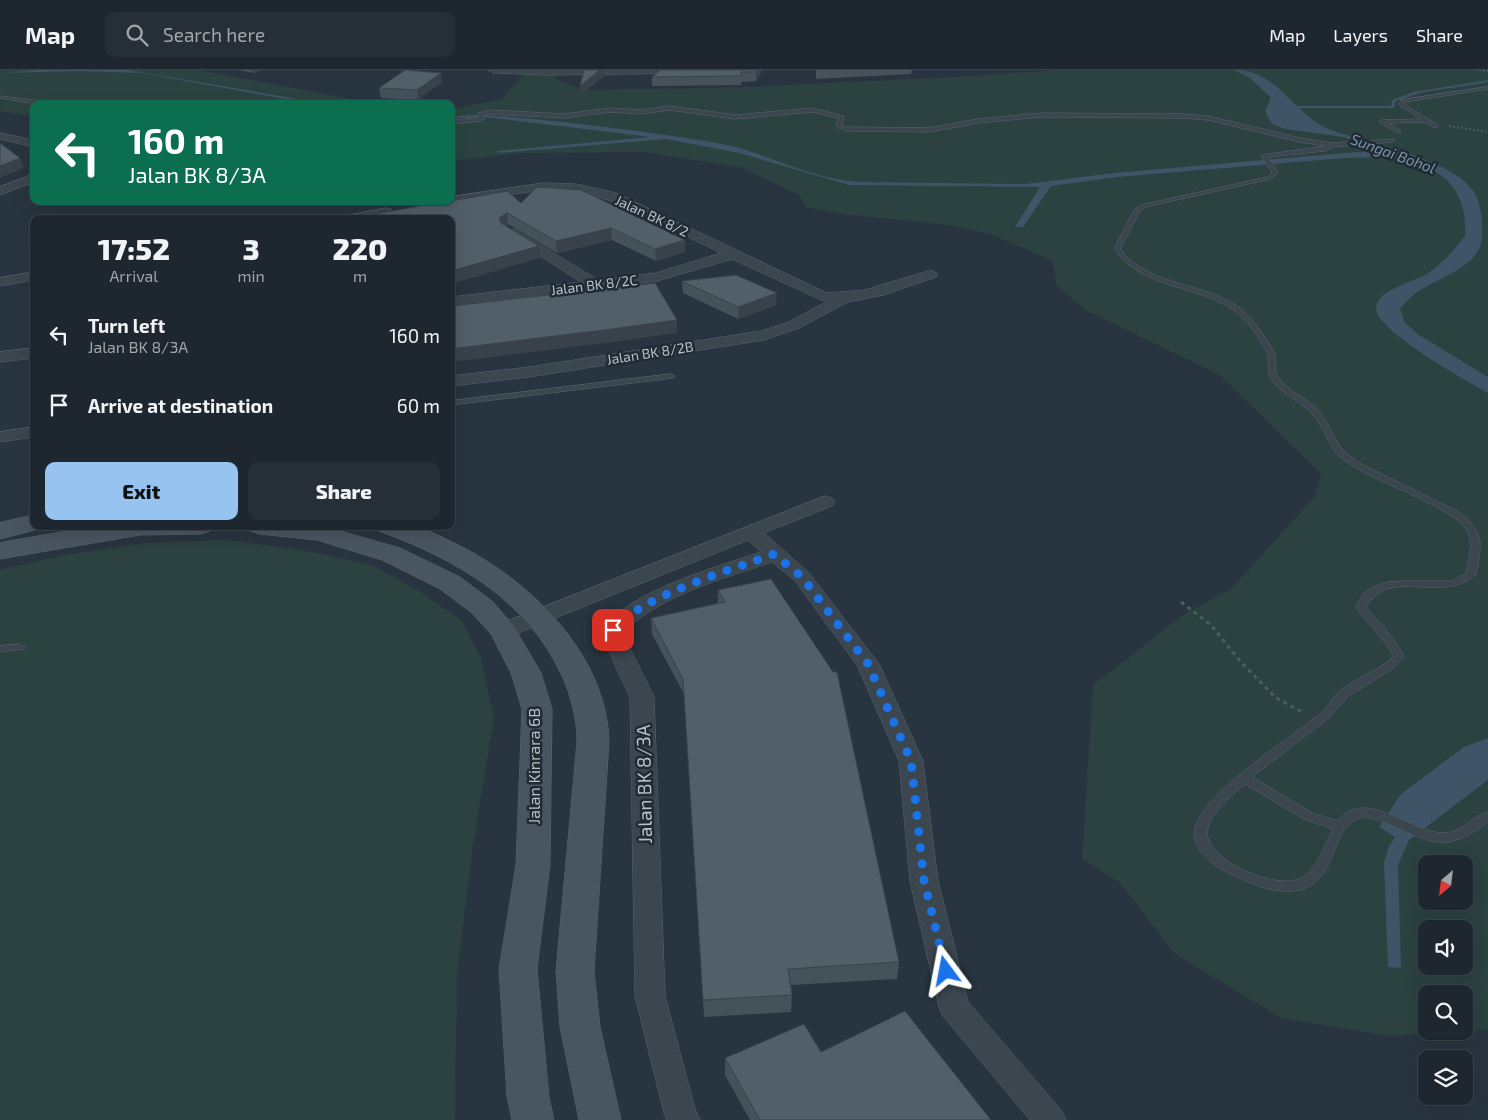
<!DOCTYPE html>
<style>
body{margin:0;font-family:"Exo 2",sans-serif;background:#262f37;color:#f1f3f6;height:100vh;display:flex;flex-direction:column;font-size:19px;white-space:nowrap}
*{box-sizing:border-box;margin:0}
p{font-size:16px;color:#a1a5aa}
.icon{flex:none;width:28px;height:28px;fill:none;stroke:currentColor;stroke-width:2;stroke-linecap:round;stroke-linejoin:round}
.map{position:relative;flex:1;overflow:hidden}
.sheet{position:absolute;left:30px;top:145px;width:425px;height:315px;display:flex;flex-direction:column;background:#1e272f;border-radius:10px;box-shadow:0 5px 20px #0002,0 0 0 1px #3c444b}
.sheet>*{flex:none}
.banner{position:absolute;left:30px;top:30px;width:425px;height:105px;border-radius:10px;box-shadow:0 5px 20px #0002,0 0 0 1px #3c444b;background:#0b6e4f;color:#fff;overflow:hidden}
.needle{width:32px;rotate:208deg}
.controls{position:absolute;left:1418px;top:785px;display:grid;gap:10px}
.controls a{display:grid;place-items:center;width:55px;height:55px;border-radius:10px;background:#1e272f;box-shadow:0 5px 20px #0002,0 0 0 1px #3c444b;font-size:25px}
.pin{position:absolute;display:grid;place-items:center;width:42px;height:42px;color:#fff;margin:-21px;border-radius:10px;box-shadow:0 2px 8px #0006}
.me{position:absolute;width:55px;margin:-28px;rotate:347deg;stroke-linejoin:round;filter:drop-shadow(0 0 4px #0008)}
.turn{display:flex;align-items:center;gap:18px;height:105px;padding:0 15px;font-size:22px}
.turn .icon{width:65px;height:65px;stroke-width:2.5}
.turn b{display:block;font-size:35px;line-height:42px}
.eta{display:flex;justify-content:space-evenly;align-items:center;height:85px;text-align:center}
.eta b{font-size:30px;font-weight:800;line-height:35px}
.cta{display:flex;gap:10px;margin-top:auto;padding:10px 15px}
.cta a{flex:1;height:58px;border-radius:10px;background:#96c3f0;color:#111;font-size:20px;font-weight:800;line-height:58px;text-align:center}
.cta a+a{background:#262f37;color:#f1f3f6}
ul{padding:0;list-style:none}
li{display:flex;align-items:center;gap:15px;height:70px;padding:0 15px}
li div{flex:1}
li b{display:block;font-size:19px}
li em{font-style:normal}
header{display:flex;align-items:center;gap:30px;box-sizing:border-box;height:70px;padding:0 25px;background:#1e272f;border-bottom:1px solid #3c444b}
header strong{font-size:24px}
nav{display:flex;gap:28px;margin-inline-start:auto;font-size:18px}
.search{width:350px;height:45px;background:#262f37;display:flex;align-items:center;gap:12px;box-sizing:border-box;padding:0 18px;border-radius:10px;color:#a1a5aa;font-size:19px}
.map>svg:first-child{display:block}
</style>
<header>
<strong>Map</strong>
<div class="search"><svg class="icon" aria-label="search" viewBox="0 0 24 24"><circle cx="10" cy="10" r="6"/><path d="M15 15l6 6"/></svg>Search here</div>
<nav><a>Map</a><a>Layers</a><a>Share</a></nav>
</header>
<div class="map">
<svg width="1488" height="1050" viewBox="0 0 1488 1050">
<rect width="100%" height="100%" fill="#28343f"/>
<path fill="#2b4241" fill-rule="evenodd" d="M0,0h198l182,34h-346v13l-34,-6z
M527,0h37l-10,8 30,12 163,-3 205,-10 106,-7h430v960l-99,6 -108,-18 -106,-64 -56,-72 -37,-23 11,-174 90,-70 49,-27 83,-92 6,-22 -101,-99 -133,-64 -31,-26 -3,-24c-25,-10 -52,-25 -79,-31 -55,-12 -113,-10 -168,-23l-7,-12 -59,-28 -97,-15 -120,1 -72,8v-52l51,-10zM1426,794h38v37h-38zM1426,859h38v37h-38zM1426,924h38v37h-38z
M228,470l75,10 69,15 47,26 42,29 20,38 13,60 -21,128 -16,130 -2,144h-455v-550l64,-15 82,-12z"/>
<path fill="#3f5466" d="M128,0l199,34h-15l-170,-31 -64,-2 -78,2 37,-3z
M1234,0c43,0 57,40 90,57 12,6 25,8 37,12 29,8 91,25 110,49 11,13 13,39 10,55 -5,24 -44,36 -62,48 -8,5 -13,11 -19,18l5,14 14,12 69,42v16c-24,-13 -101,-57 -111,-80 -2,-6 0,-12 5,-17 12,-9 28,-14 41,-20 17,-9 30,-25 42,-40 5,-74 -63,-81 -121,-78l-226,19 -67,9 -28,41h-8l25,-40 -191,-2 -110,-32 -73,-14 -167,14 -3,-2 154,-14 -165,-20 -34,1c14,-12 250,20 281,28 42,11 84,34 128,36l165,2 89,-11 255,-22c-10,-21 -78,-15 -96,-27 -4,-3 -6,-9 -8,-13l6,-13 -21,-20z
M1488,668v42l-79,60 -11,25 3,103 -13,-1 -4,-104 5,-17 6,-9 -16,-10 22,-33 63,-47z"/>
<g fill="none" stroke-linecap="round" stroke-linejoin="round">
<path fill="#3f5466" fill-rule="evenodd" d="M1488,10v2c-31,7 -64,6 -93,20v5l-2,1h-103l-2,-1 2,-1h101l1,-6 22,-8z"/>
<g stroke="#59646c" stroke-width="1">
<path id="lane" d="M1488,17v2l-83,13 -1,2 34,21v2h-4l-9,-5 -37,1 12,7 1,1 -3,2 -19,-11 3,-2 39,-1 -22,-14 2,-5z
M0,26l50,6 2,2h-15l-37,-6z
M670,36l65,9 77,-7 32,8 -2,10 4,1 83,1 49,-9 63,-6 141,1 26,2 92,22 31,5 63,-4v2l-2,1 -59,5 -8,4 -57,6 10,15 -7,7 -126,28 -5,4 -20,38c30,39 85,32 121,60 7,4 33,39 34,46 2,8 -2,15 3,22 9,14 27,20 38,31 12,12 16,29 27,42 5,6 12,9 18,14l96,47c28,21 25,30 19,63 -32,32 -88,-9 -110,33l29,34 9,15 -12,13 -45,28 -17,20 -78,60 60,36 26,8c26,-35 73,12 106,12 18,0 28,-17 44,-21v10c-13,10 -24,17 -40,20 -30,5 -72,-35 -93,-22 -22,12 -21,55 -47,67 -19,9 -43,2 -62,-6 -19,-7 -58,-27 -51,-53 10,-38 97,-90 128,-117 8,-8 13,-18 23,-25 15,-10 35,-16 47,-30 -9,-19 -26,-32 -37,-49l7,-13 10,-7 15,-5 13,-1h51l14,-8c6,-28 10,-42 -17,-59 -33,-21 -72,-31 -105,-54 -15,-10 -18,-29 -29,-43 -11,-14 -29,-20 -41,-34 -9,-11 -4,-16 -6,-28 -2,-9 -24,-38 -32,-43 -38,-29 -91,-20 -122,-63l20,-39 7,-5 126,-28 5,-5 -11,-16 1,-1 64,-9 -26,-4 -92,-22 -26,-2 -141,-1 -63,6 -49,9 -83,-1 -9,-4 -1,-3 3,-6 -27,-6 -77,7 -65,-9 -30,4 -29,-2 -47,6 -72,-4 -9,1 1,4 -3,2 -30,3v-4l27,-2v-5l14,-3 72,4 47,-6 29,2zM1245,714l59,35 29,10c-9,16 -14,38 -30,48 -23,16 -105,-18 -95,-50 4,-15 25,-33 37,-43z
M671,304l4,2 -1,2 -223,27v-4z
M20,574l5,3 -1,2 -24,3v-6z"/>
</g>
<g stroke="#59646c" stroke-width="1">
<path id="street" d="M489,0h211l-5,3 -146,2 -55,-2z
M0,63l34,7v7l-34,-8z
M34,104v8l-34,13v-8z
M543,113l33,1 40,9 211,100 38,-3 66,-20 7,4 -2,3 -53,18 -35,7 -49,26 -35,12 -235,37 -78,9v-10l78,-9 232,-36 28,-9 37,-20 -94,-43 -75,22 -206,25v-9l130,-15 -72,-46 -2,-3 2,-3 5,-1 84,51 58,-7 65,-20c-43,-20 -98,-54 -144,-61 -41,-6 -86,7 -126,13l-6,-4h6v-4z
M386,138l5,1 2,3 -2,3 -19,4h-28l1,-3z
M34,202v8l-34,6v-8z
M34,278v10l-34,4v-10z
M34,357v10l-34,5v-10z
M825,426l7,2 3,4 -3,4 -68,27 45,40 70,91 44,97 15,120 30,121 93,108 5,10h-36l-87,-104 -4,-9 -29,-126 -11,-120 -42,-96 -62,-84 -23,-19c-50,17 -108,32 -148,69l2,10 28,56 11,299 30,113 5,11h-33l-3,-7 -29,-117 -5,-299 -26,-56 -2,-11c26,-39 115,-63 159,-78l-13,-12 -237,96 -8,2 -8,-2 -3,-5 3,-5z"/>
</g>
<g stroke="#59646c" stroke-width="1">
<path id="secondary" d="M34,445v11h11l-2,2 -43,11v-16z
M96,456h118l-4,5 -9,3 -61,1 -140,24v-16z
M246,456h77l77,22 60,29 32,24 21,24 28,48 11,36 -2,156 -13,104 12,128 5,23h-42l-5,-23 -8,-128 17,-104 6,-156 -11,-36 -20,-39 -19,-21 -32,-24 -58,-29 -65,-20 -58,-6 -9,-3z
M375,456c12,0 27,-2 38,0 14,3 27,10 39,16 75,35 155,111 157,200l-15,229 6,56 21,93h-42l-19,-93 -4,-56 21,-229c0,-23 -6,-46 -15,-66 -35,-77 -107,-117 -183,-145z"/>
</g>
<path stroke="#4a5e5e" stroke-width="2" stroke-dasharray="2 2" stroke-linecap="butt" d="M1479,0l9,1
M1449,56l39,6"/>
<path stroke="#4a5e5e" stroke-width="3" stroke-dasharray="4 4" stroke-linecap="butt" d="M1181,532l30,23 29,36 36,37 28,15"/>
<use href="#lane" fill="#3c464f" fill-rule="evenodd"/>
<use href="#street" fill="#3c464f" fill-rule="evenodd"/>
<use href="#secondary" fill="#4a5562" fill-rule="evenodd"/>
</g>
<path fill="#46525a" d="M238,0h24l-8,3z
M762,0l-6,11 -15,1v3l-89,1v-9z
M816,0h96l-1,4 -95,5z
M442,12l-24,18 -37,-2 -2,-10z
M521,133l164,37v12l-29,9 -44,-21 -55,13 -49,-29 -2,2 34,32 -89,-39h-92v-2z
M682,211l94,24 -38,14 -55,-26z
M771,509l128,383 -2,17 -106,6 1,10 -1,17 -87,5 -20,-323 -32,-60 -1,-16 67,-15v-13z
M821,982l170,68h-241l-25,-45v-17z"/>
<path fill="#39424a" d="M253,0h9l-8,3z
M600,0h4l1,6 -25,19v-9z
M757,0h5l-6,11v-9z
M441,3l1,9 -24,18 -1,-10z
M20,88l4,10 -24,10v-12z
M507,143l1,11 -8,6 -1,-12z
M611,158l1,12 -55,13 -1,-12z
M685,170v12l-29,9 -1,-12z
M539,176l1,12 -89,26v-13z
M777,223l-1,12 -38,14v-12z
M677,250v13l-64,9 -162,20v-13z"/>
<path fill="#515f69" stroke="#39424a" d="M405,0l36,3 -24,17 -38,-2z
M584,0h16l-20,16z
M660,0h97l-1,2h-15v4l-89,1z
M0,73l20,15 -20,8z
M537,117l44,3 104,50 -30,9 -44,-21 -55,13 -49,-28 -8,5 2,5 38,23 -88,25v-52h-90l-2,-2 88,-16h4l56,-10 14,12z
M736,205l41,18 -39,14 -56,-26z
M655,213l22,37 -65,9 -161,20v-43z
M771,509l62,93h4l62,290 -111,7 4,26 -89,5 -20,-321 -32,-61 74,-16 -7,-12z
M905,941l86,109h-231l-35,-62 79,-34 17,28z"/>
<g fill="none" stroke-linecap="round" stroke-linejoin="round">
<path stroke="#1a73e8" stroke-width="9" stroke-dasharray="0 16.2" d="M613,560c28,-34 118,-60 161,-76l28,23 66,87 43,97 13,120 22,90"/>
</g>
<g text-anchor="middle" stroke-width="5" stroke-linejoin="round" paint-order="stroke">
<g font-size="14" fill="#b8c1c9" stroke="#202b34">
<text transform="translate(652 146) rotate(25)" y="5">Jalan BK 8/2</text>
<text transform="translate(594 215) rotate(-7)" y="5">Jalan BK 8/2C</text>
<text transform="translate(650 283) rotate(-9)" y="5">Jalan BK 8/2B</text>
</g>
<g font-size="15" font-style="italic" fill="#7b95aa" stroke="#202b34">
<text transform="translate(1393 84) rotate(20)" y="5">Sungai Bohol</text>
</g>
<g font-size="16" fill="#b8c1c9" stroke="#202b34">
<text transform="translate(534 696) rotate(-90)" y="6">Jalan Kinrara 6B</text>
</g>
<g font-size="19" fill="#b8c1c9" stroke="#202b34">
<text transform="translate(644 714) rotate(-91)" y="7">Jalan BK 8/3A</text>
</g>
</g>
</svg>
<div class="controls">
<a><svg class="needle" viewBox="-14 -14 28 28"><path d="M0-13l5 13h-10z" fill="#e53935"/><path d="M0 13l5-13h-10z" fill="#a1a5aa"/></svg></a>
<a><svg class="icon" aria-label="sound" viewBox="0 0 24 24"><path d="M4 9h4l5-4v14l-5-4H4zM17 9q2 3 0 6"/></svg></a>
<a><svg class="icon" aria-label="search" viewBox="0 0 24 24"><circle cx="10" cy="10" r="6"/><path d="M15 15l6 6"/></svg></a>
<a><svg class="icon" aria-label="layers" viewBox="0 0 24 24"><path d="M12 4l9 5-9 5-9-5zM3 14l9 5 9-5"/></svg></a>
</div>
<div class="pin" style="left:613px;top:560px;background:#d93025"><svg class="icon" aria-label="arrive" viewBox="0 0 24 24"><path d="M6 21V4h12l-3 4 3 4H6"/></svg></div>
<svg class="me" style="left:946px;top:901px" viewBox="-20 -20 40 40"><path d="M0-17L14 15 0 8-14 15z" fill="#1a73e8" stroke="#fff" stroke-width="4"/></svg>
<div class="banner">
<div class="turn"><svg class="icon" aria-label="left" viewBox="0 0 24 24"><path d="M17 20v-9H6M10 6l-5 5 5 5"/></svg><div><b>160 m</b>Jalan BK 8/3A</div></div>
</div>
<section class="sheet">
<div class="eta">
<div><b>17:52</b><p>Arrival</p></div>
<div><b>3</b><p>min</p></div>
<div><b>220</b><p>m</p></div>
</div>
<ul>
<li><svg class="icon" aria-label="left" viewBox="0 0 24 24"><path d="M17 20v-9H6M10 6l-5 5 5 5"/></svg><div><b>Turn left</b><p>Jalan BK 8/3A</p></div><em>160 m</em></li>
<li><svg class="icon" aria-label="arrive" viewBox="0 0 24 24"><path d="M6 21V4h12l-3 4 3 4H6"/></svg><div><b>Arrive at destination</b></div><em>60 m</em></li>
</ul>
<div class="cta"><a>Exit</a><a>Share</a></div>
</section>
</div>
